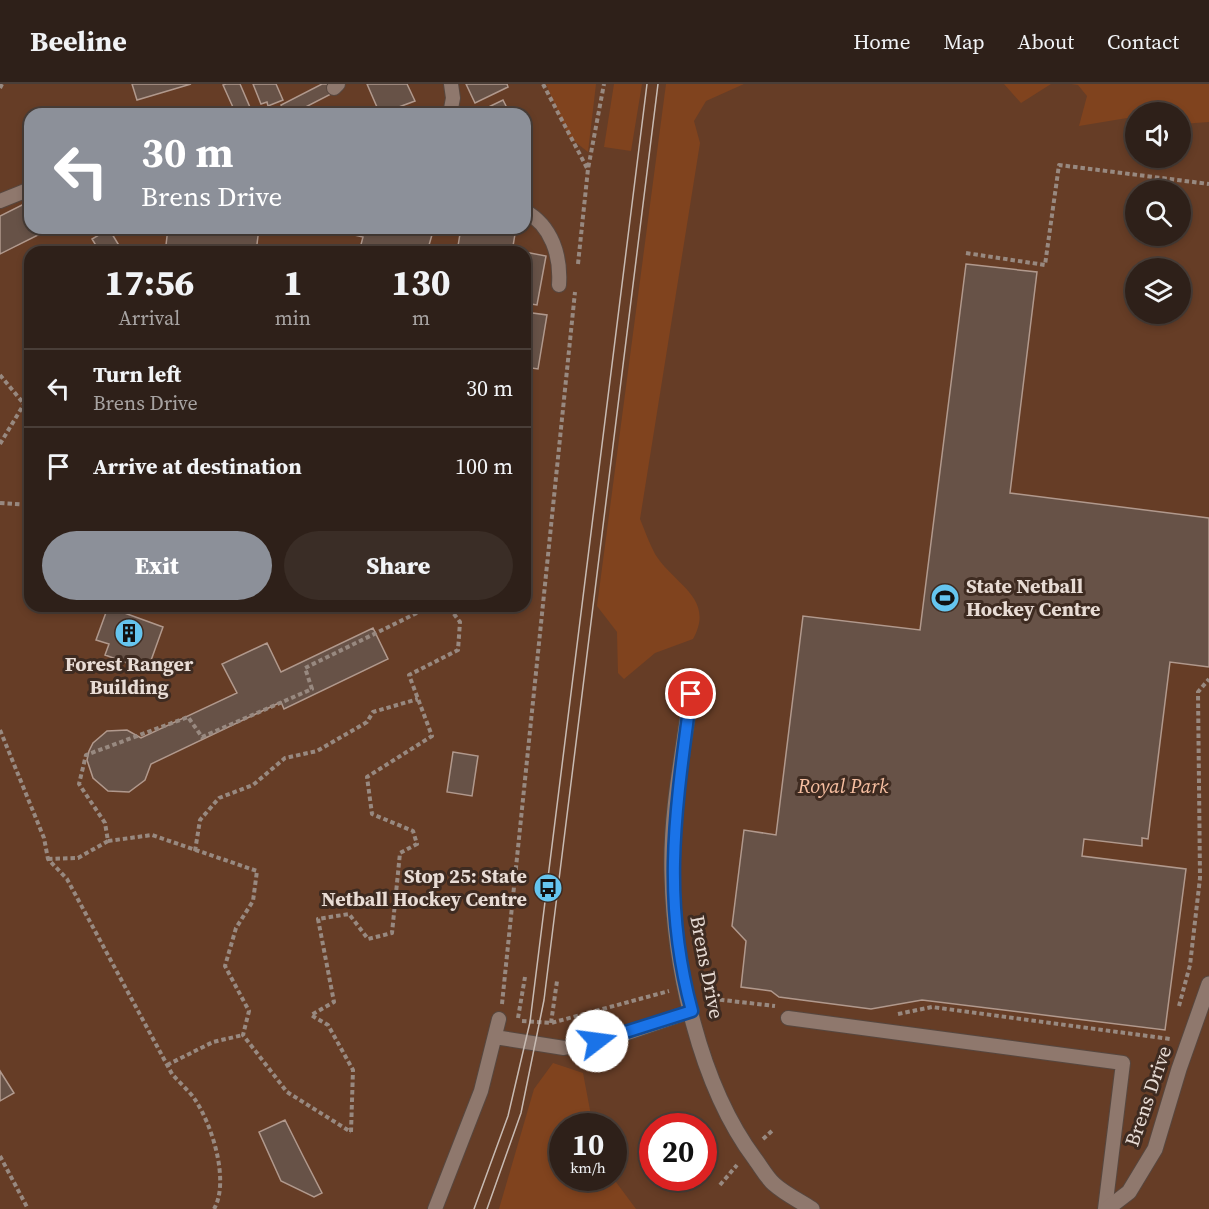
<!DOCTYPE html>
<style>
body{margin:0;font-family:"Source Serif 4",serif;background:#3a2d26;color:#f1f3f6;height:100vh;display:flex;flex-direction:column;font-size:22px;white-space:nowrap}
*{box-sizing:border-box;margin:0}
p{font-size:20px;color:#a7a3a2}
.icon{flex:none;width:33px;height:33px;fill:none;stroke:currentColor;stroke-width:2;stroke-linecap:round;stroke-linejoin:round}
.map{position:relative;flex:1;overflow:hidden}
.details{position:absolute;left:24px;top:162px;width:507px;height:366px;display:flex;flex-direction:column;background:#2e2019;border-radius:18px;box-shadow:0 3px 9px #0003,0 0 0 2px #493e38}
.details>*{flex:none}
.top-card{position:absolute;left:24px;top:24px;width:507px;height:126px;border-radius:18px;box-shadow:0 3px 9px #0003,0 0 0 2px #493e38;background:#8c9099;color:#fff;overflow:hidden}
.controls{position:absolute;left:1125px;top:18px;display:grid;gap:12px}
.controls a{display:grid;place-items:center;width:66px;height:66px;border-radius:50%;background:#2e2019;box-shadow:0 3px 9px #0003,0 0 0 2px #493e38;font-size:30px}
.speed{position:absolute;left:549px;top:1029px;display:flex;gap:12px;font-size:30px;font-weight:700;text-align:center}
.speed>*{display:grid;place-content:center;width:78px;height:78px;border-radius:50%;background:#2e2019;box-shadow:0 3px 9px #0003,0 0 0 2px #493e38;line-height:1}
.speed small{font-size:15px;font-weight:400}
.speed .limit{border:9px solid #d22;background:#fff;color:#111}
.pin{position:absolute;display:grid;place-items:center;width:51px;height:51px;color:#fff;margin:-26px;border:3px solid #fff;border-radius:50%;box-shadow:0 2px 6px #0007}
.me{position:absolute;width:66px;margin:-33px;rotate:75deg;stroke-linejoin:round;filter:drop-shadow(0 0 4px #0008)}
.turn{display:flex;align-items:center;gap:21px;height:126px;padding:0 18px;font-size:27px}
.turn .icon{width:78px;height:78px;stroke-width:2.5}
.turn b{display:block;font-size:42px;line-height:51px}
.eta{display:flex;justify-content:space-evenly;align-items:center;height:102px;text-align:center}
.eta b{font-size:36px;font-weight:800;line-height:42px}
.primary-button{display:flex;gap:12px;margin-top:auto;padding:12px 18px}
.primary-button a{flex:1;height:69px;border-radius:36px;background:#8c9099;color:#fff;font-size:24px;font-weight:800;line-height:69px;text-align:center}
.primary-button a+a{background:#3a2d26;color:#f1f3f6}
ul{padding:0;list-style:none}
li{display:flex;align-items:center;gap:18px;height:78px;padding:0 18px;border-top:2px solid #493e38}
li div{flex:1}
li b{display:block;font-size:22px}
li em{font-style:normal}
header{display:flex;align-items:center;gap:36px;box-sizing:border-box;height:84px;padding:0 30px;background:#2e2019;border-bottom:2px solid #493e38}
header strong{font-size:28px}
nav{display:flex;gap:33px;margin-inline-start:auto;font-size:21px}
.map>svg:first-child{display:block}
</style>
<header>
<strong>Beeline</strong>
<nav><a>Home</a><a>Map</a><a>About</a><a>Contact</a></nav>
</header>
<div class="map">
<svg width="1209" height="1125" viewBox="0 0 1209 1125">
<rect width="100%" height="100%" fill="#3e2b21"/>
<path fill="#663d26" fill-rule="evenodd" d="M0,0h1209v1125h-1209zM1136,28h44v46h-44zM30,30h495v114h-495zM1136,106h44v46h-44zM30,168h495v354h-495zM1136,184h44v46h-44zM562,1042h52v52h-52zM652,1042h52v52h-52z"/>
<path fill="#80431e" d="M546,0h50l-8,68 -19,-15z
M614,0h28l-11,67 -27,-4z
M666,0h78l-38,17 -12,20 6,22 -60,376c5,12 9,24 15,35 18,30 61,44 38,85l-38,14 -31,26 -6,-6 -1,-41 -20,-26z
M1004,0h47l-30,19z
M1071,0h138v38l-28,2 -1,-12h-44l-1,7 -8,-1 -48,8 8,-30 -9,-11z
M553,979l30,10 10,53h-31v52h51l23,31h-137l35,-120z"/>
<path fill="#675247" stroke="#b1998d" stroke-width="1.5" d="M132,0h59l-54,16z
M226,0h14l12,28 -16,2 -13,-29z
M253,0h23l7,16 -15,6 -1,-4 -6,2z
M322,0h6l5,9 -41,21h-6l-5,-9z
M367,0h40l8,17 -35,13z
M466,0h41l1,3 -33,16z
M503,16l7,14h-36z
M30,117v27h22l-52,26v-38z
M168,144h91l-3,24h-28l-62,-7z
M356,144h78l-7,24h-68l4,-15 -9,-2z
M461,144h55l-4,24h-55z
M109,145l14,23h-23l-8,-13z
M525,168l21,4 -9,49 -12,-2z
M966,180l71,8 -27,221 199,25v149l-39,-5 -22,177 -6,-1v8l-58,-7 -2,17 104,13 -21,161 -243,-30 -51,9 -92,-12 -8,-6 -30,-4 5,-46 -14,-15 12,-96 32,5 27,-219 117,14z
M525,228l22,3 -9,54 -13,-2z
M108,523l55,20 -14,39 -3,-1 -2,4 -39,-14 4,-11 -13,-4z
M373,544l15,31 -104,50 -3,-7 -130,62 -6,16 -16,12 -21,-1 -15,-13 -6,-18 2,-9 4,-8 14,-12 20,-1 14,8 96,-45 -15,-29 45,-21 14,29z
M453,668l25,4 -6,40 -25,-4z
M0,987l14,22 -14,8z
M285,1036l18,36 19,37 -8,4 -33,-16 -22,-49z"/>
<g fill="none" stroke-linecap="round" stroke-linejoin="round">
<g stroke="#57473f" stroke-width="16">
<path id="lane" d="M334,4l4,-4
M450,30l3,-16 -2,-14
M0,117l30,-12
M525,127c27,15 36,45 34,74
M788,934l335,45 -18,146
M495,953l69,11 49,-10 79,-27
M435,1125l46,-118 18,-72"/>
</g>
<g stroke="#57473f" stroke-width="17">
<path id="street" d="M691,610c-8,59 -21,121 -19,181 2,91 27,209 83,284 6,8 12,19 19,25 11,10 26,17 38,25
M1107,1125l22,-17 26,-43 24,-80 30,-85"/>
</g>
<path stroke="#988980" stroke-width="4" stroke-dasharray="4.5 3" stroke-linecap="butt" d="M543,0l44,84
M0,4l2,-4
M181,168v-3
M966,169l79,12 14,-100 150,19
M578,180l10,-95 16,-85
M0,291l24,29
M24,320h6
M0,360l24,-40
M0,419l30,2
M0,646l44,108 4,21 19,20 105,195c7,8 16,16 22,24 18,26 36,83 20,111
M108,757l44,-6 105,36 -4,30 -17,27 -11,38 24,45 -6,24 44,57 64,40
M195,767l5,-31 19,-22 34,-13 32,-27 32,-7 50,-29 6,-10 45,-13
M48,775l30,-1 30,-17 -3,-18 -26,-39 7,-29 102,-38 14,20 110,-48 -7,-21 122,-60 11,-2
M705,914l70,8
M502,920l73,-712
M1179,922l11,-41 10,-87 -2,-186 11,-13
M898,930l34,-7 238,32
M518,934l7,-41
M522,937l29,2 118,-32
M551,939l6,-42
M167,981l46,-23 30,-7
M351,1048l2,-62 -25,-45 -17,-10 23,-13 -16,-83 31,-5 19,25 24,-6 8,-80 17,-9 -4,-13 -41,-17 -5,-37 65,-41 -23,-61 49,-25 2,-28 -12,-16
M763,1055l11,-10
M0,1072l28,53
M720,1101l17,-20"/>
<use href="#lane" stroke="#8f786d" stroke-width="14"/>
<use href="#street" stroke="#8f786d" stroke-width="15"/>
<path stroke="#c8bbb3" stroke-width="1.5" d="M474,1125l34,-93 22,-94 117,-938
M487,1125l34,-96 23,-113 114,-916"/>
</g>
<g fill="none" stroke-linecap="round" stroke-linejoin="round">
<g stroke="#114b97" stroke-width="15">
<path id="route" d="M597,957l95,-30c-31,-114 -16,-203 -1,-317"/>
</g>
<use href="#route" stroke="#1a73e8" stroke-width="10"/>
</g>
<defs>
<g id="stadium-disc" transform="scale(1.5)"><circle r="9.5" fill="#65c5ef" stroke="#3e2b21"/><path d="M0-5a6.5 5 0 1 0 0 10a6.5 5 0 1 0 0-10ZM-3.5-1.8h7v3.6h-7Z" fill="#111"/></g>
<g id="building-disc" transform="scale(1.5)"><circle r="9.5" fill="#65c5ef" stroke="#3e2b21"/><path d="M-4-6H4V6H1V3H-1V6H-4ZM-2.5-4.3h1.7v1.8h-1.7ZM.8-4.3h1.7v1.8H.8ZM-2.5-1h1.7V.8h-1.7ZM.8-1h1.7V.8H.8Z" fill="#111"/></g>
<g id="bus-disc" transform="scale(1.5)"><circle r="9.5" fill="#65c5ef" stroke="#3e2b21"/><path d="M-5-6H5V4H4V6H2V4H-2V6H-4V4H-5ZM-3.5-4V0h7V-4ZM-3.5 1.2v1.5H-2V1.2ZM2 1.2v1.5H3.5V1.2Z" fill="#111"/></g>
</defs>
<g fill-rule="evenodd">
<use href="#stadium-disc" x="945" y="514"/>
<use href="#building-disc" x="129" y="549"/>
<use href="#bus-disc" x="548" y="804"/>
</g>
<g text-anchor="middle" stroke-width="6" stroke-linejoin="round" paint-order="stroke">
<g font-size="20" font-weight="bold" fill="#e8dcd5" stroke="#3e2b21" text-anchor="start">
<text x="966" y="509">State Netball<tspan x="966" dy="23">Hockey Centre</tspan></text>
<text x="129" y="587" text-anchor="middle">Forest Ranger<tspan x="129" dy="23">Building</tspan></text>
<text x="527" y="799" text-anchor="end">Stop 25: State<tspan x="527" dy="23">Netball Hockey Centre</tspan></text>
</g>
<g font-size="20" font-style="italic" fill="#f7bfa1" stroke="#3e2b21">
<text x="843" y="709">Royal Park</text>
</g>
<g font-size="20" fill="#e8dcd5" stroke="#3e2b21">
<text transform="translate(707 883) rotate(79)" y="7">Brens Drive</text>
<text transform="translate(1148 1012) rotate(-71)" y="7">Brens Drive</text>
</g>
</g>
</svg>
<div class="controls">
<a><svg class="icon" aria-label="sound" viewBox="0 0 24 24"><path d="M4 9h4l5-4v14l-5-4H4zM17 9q2 3 0 6"/></svg></a>
<a><svg class="icon" aria-label="search" viewBox="0 0 24 24"><circle cx="10" cy="10" r="6"/><path d="M15 15l6 6"/></svg></a>
<a><svg class="icon" aria-label="layers" viewBox="0 0 24 24"><path d="M12 4l9 5-9 5-9-5zM3 14l9 5 9-5"/></svg></a>
</div>
<div class="speed"><div>10<small>km/h</small></div><div class="limit">20</div></div>
<div class="pin" style="left:691px;top:610px;background:#d93025"><svg class="icon" aria-label="arrive" viewBox="0 0 24 24"><path d="M6 21V4h12l-3 4 3 4H6"/></svg></div>
<svg class="me" style="left:597px;top:957px" viewBox="-20 -20 40 40"><circle r="19" fill="#fff"/><path d="M0-13L10 11 0 6-10 11z" fill="#1a73e8"/></svg>
<div class="top-card">
<div class="turn"><svg class="icon" aria-label="left" viewBox="0 0 24 24"><path d="M17 20v-9H6M10 6l-5 5 5 5"/></svg><div><b>30 m</b>Brens Drive</div></div>
</div>
<section class="details">
<div class="eta">
<div><b>17:56</b><p>Arrival</p></div>
<div><b>1</b><p>min</p></div>
<div><b>130</b><p>m</p></div>
</div>
<ul>
<li><svg class="icon" aria-label="left" viewBox="0 0 24 24"><path d="M17 20v-9H6M10 6l-5 5 5 5"/></svg><div><b>Turn left</b><p>Brens Drive</p></div><em>30 m</em></li>
<li><svg class="icon" aria-label="arrive" viewBox="0 0 24 24"><path d="M6 21V4h12l-3 4 3 4H6"/></svg><div><b>Arrive at destination</b></div><em>100 m</em></li>
</ul>
<div class="primary-button"><a>Exit</a><a>Share</a></div>
</section>
</div>
